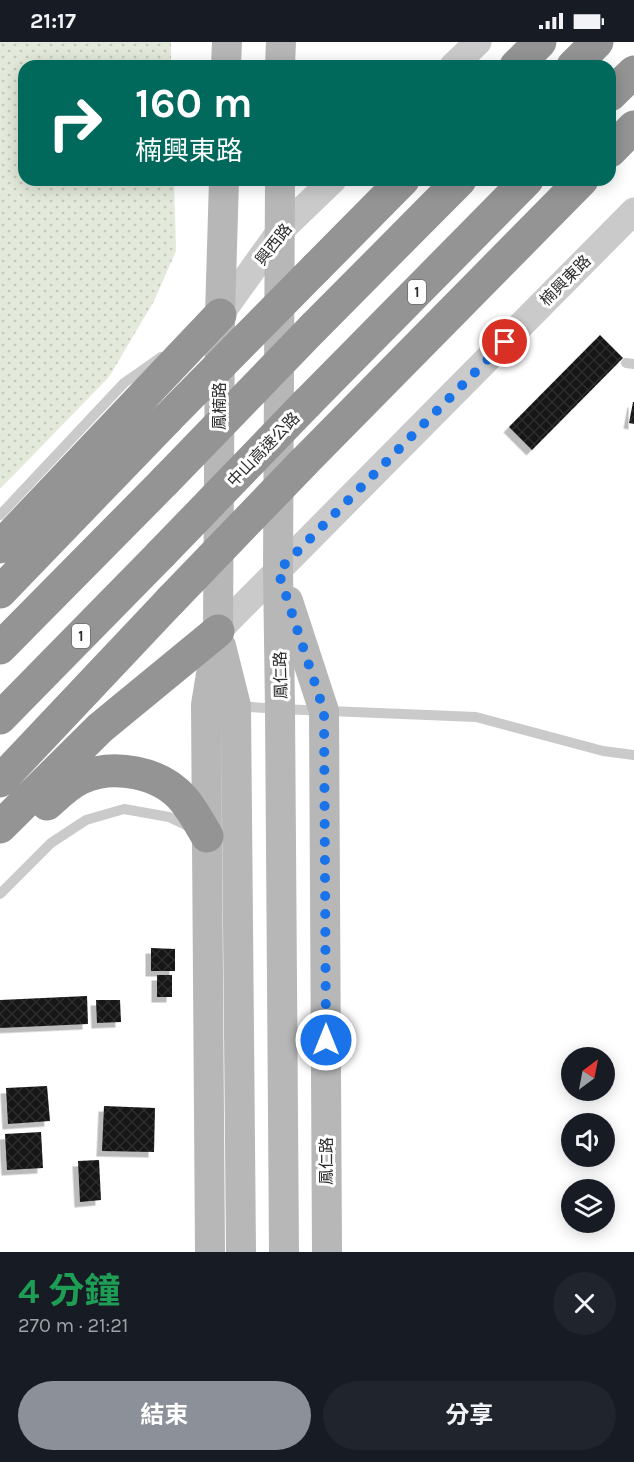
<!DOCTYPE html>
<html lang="zh-TW">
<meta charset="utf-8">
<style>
body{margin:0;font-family:Karla,"Noto Sans TC",sans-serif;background:#20242c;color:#f1f3f6;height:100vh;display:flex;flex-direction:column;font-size:22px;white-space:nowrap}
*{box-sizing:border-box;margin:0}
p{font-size:20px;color:#9ea1a6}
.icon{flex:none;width:33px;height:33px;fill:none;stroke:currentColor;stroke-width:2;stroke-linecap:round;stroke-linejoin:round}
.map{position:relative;height:1210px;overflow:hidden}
.panel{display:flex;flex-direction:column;background:#171b24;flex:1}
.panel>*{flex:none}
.banner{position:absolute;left:18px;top:18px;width:598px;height:126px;border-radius:18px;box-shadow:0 3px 15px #0003;background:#00695c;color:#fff;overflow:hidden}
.needle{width:39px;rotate:32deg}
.tools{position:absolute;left:561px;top:1005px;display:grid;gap:12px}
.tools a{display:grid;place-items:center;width:54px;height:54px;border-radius:50%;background:#171b24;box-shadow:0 3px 15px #0003;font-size:30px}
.pin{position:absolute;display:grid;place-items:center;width:51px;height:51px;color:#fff;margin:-26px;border:3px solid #fff;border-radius:50%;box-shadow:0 2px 6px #0007}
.me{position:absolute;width:66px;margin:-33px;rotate:0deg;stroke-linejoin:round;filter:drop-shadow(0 0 4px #0008)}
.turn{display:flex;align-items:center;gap:21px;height:126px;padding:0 18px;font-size:27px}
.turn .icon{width:78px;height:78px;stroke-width:2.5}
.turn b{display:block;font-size:42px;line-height:51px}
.round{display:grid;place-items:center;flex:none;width:63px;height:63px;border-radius:32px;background:#20242c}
.summary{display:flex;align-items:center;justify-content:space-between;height:102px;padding:0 18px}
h1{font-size:36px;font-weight:700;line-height:45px;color:#1e9e55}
.primary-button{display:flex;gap:12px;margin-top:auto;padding:12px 18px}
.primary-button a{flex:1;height:69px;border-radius:36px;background:#8c9099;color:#fff;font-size:24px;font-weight:700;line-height:69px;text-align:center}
.primary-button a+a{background:#20242c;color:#f1f3f6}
.status{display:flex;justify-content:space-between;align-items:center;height:42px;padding:0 30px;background:#171b24;direction:ltr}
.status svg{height:16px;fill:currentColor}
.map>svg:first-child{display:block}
</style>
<div class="status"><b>21:17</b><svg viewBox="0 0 49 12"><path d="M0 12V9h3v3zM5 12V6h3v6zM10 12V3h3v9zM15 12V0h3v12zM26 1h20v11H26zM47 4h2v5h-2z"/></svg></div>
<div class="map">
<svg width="634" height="1210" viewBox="0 0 634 1210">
<defs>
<pattern id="grass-dots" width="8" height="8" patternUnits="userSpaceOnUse" patternTransform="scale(1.5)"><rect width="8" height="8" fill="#e3eadb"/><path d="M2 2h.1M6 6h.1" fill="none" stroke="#c3c9bc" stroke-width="1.8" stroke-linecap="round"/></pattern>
<pattern id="building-cross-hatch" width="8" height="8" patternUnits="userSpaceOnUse" patternTransform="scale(1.5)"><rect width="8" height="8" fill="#141414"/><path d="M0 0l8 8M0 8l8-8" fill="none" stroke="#2e2e2e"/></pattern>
<filter id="shadow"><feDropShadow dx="-5.5" dy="5.5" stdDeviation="0" flood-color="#0004"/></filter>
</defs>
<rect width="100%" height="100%" fill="#fff"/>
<path fill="url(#grass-dots)" d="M0,0h171v24h-147v114h150l2,71 -22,50 -45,76 -109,112z"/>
<path fill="url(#building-cross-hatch)" filter="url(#shadow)" d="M600,293l23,23 -91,92 -23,-23z
M633,360h1v22l-5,-1z
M151,906l24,1v22h-24z
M157,933h15v22h-15z
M87,954l1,28 -88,4v-28z
M96,958h24l1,22 -24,1z
M47,1044l3,35 -42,3 -2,-36z
M104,1064l51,2 -1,44 -52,-1z
M41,1090l2,36 -36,2 -2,-36z
M99,1118l2,40 -21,2 -2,-41z"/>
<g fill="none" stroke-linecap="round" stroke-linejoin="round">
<path stroke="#cacaca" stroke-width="10" d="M626,321l8,1
M0,473l124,-132 37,-26
M236,664l44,3 196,8 127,34 31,4
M0,852l51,-51 35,-23 38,-11 45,8 23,11"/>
<path stroke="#cacaca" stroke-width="27" d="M453,24l25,-24
M220,273l60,-84 53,-51
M218,589l416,-420"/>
<path stroke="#b7b7b7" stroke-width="30" d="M226,24l1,-24
M280,24l1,-24
M280,138l-2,391 2,138 4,543
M288,559l36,110 3,541
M221,604l15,60 5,546
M210,1210l-4,-547 12,-74 2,-316 4,-135"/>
<path stroke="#949494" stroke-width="33" d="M516,24l24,-24
M573,24l24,-24
M610,53l24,-23
M610,109l24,-24
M316,226l87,-88
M313,286l147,-148
M307,361l220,-223
M303,421l279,-283
M0,505l220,-232
M0,550l167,-173
M0,606l165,-167
M0,676l161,-164
M0,739l170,-180
M47,762c10,-9 21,-20 34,-26 32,-15 80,-6 103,22 9,11 16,24 23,36
M0,785l100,-99 118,-97"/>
<path stroke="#949494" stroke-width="33" d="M167,377l149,-151
M165,439l148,-153
M161,512l146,-151
M170,559l133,-138"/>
</g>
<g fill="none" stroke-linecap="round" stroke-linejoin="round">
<path stroke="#1a73e8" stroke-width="10" stroke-dasharray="0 18" d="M326,998l-2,-329 -46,-140 227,-229"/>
</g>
<g text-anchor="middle" stroke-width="6" stroke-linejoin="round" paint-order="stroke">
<g fill="#fff" stroke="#6c6c6c" stroke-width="1.5">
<rect x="408" y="238" width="18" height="24" rx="4.5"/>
<rect x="72" y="582" width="18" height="24" rx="4.5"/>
</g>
<g font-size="15" font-weight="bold" fill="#2d2d2d">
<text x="417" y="255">1</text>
<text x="81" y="599">1</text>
</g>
<g font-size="16" fill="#2d2d2d" stroke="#fff">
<text transform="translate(273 202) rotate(-52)" y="6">興西路</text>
<text transform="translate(565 238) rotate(-45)" y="6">楠興東路</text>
<text transform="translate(219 364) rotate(-90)" y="6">鳳楠路</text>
<text transform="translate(263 407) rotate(-46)" y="6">中山高速公路</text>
<text transform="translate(280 633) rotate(-91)" y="6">鳳仁路</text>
<text transform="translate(326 1119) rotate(-90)" y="6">鳳仁路</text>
</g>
</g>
</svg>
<div class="tools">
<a><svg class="needle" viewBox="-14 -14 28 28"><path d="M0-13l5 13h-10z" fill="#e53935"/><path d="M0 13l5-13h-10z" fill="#9ea1a6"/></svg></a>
<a><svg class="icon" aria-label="sound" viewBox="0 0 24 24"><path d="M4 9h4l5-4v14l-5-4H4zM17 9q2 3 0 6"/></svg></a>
<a><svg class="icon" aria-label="layers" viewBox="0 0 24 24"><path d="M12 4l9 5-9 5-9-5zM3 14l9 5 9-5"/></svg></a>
</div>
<div class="pin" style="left:505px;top:300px;background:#d93025"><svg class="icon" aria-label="arrive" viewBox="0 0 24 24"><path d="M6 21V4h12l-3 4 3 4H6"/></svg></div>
<svg class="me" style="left:326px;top:998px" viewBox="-20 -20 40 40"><circle r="17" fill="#1a73e8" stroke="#fff" stroke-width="3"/><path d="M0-11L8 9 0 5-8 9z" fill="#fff"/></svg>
<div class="banner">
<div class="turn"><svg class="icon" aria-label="right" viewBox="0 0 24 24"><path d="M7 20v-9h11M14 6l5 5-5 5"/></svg><div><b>160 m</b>楠興東路</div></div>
</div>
</div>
<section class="panel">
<div class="summary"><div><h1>4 分鐘</h1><p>270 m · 21:21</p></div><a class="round"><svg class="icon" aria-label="close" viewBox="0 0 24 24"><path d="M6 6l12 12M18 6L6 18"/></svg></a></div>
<div class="primary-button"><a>結束</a><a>分享</a></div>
</section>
